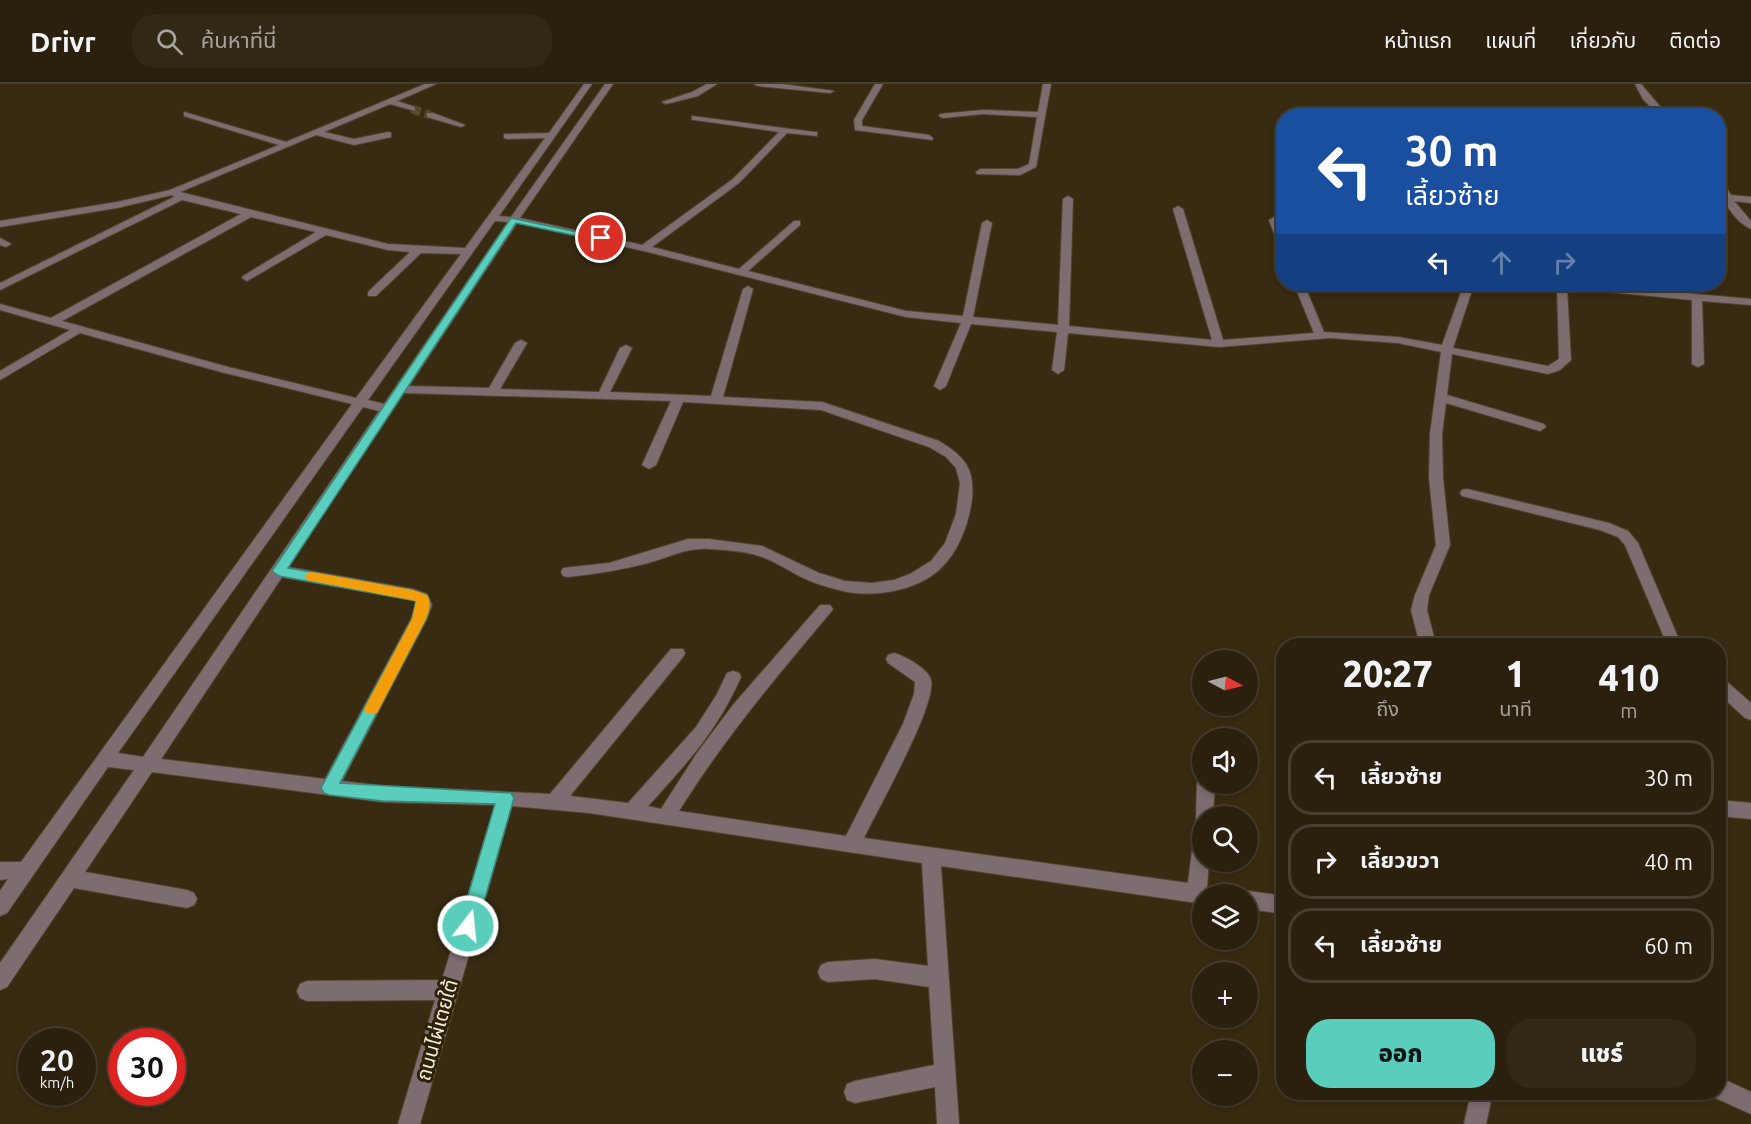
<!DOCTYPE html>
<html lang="th">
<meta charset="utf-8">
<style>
body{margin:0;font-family:Ubuntu,"Noto Sans Thai",sans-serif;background:#322816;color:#f1f3f6;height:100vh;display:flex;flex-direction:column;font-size:22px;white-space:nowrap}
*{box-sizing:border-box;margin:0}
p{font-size:20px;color:#a5a39d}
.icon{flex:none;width:33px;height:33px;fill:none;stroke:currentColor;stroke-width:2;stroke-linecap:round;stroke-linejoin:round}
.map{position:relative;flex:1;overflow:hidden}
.details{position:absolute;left:1276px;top:554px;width:450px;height:462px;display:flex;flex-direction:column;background:#2a200d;border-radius:24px;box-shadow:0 3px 9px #0003,0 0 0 2px #463e2e}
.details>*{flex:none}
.banner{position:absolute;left:1276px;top:24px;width:450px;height:183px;border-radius:24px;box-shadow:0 3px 9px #0003,0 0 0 2px #463e2e;background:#1a4fa0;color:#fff;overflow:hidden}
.needle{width:39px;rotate:97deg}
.fabs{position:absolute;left:1192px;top:566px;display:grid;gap:12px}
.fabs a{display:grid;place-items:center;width:66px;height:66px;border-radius:50%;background:#2a200d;box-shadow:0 3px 9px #0003,0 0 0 2px #463e2e;font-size:30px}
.speed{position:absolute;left:18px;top:944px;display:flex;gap:12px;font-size:30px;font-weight:700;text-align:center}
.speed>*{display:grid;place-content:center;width:78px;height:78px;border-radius:50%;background:#2a200d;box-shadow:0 3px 9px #0003,0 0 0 2px #463e2e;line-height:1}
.speed small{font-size:15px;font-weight:400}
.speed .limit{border:9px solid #d22;background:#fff;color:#111}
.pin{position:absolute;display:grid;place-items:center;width:51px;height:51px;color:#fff;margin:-26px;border:3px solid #fff;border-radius:50%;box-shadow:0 2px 6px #0007}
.me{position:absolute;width:66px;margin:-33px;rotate:16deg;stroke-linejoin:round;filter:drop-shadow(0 0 4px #0008)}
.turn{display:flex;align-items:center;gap:21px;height:126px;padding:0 30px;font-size:27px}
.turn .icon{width:78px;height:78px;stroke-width:2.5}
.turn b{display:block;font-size:42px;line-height:51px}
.lanes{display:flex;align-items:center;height:57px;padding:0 30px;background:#0003;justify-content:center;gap:30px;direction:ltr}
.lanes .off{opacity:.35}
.eta{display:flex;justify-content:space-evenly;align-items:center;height:102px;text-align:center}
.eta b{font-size:36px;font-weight:800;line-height:42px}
.primary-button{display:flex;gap:12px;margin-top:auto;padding:12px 30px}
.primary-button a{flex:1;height:69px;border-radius:24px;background:#5acebd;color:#111;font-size:24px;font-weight:800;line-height:69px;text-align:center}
.primary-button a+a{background:#322816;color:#f1f3f6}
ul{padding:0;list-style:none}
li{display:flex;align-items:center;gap:18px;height:75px;margin:0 12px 9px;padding:0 18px;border:3px solid #463e2e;border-radius:24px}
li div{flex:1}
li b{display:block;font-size:22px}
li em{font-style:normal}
header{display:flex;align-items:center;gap:36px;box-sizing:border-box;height:84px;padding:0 30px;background:#2a200d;border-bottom:2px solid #463e2e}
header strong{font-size:28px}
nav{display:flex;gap:33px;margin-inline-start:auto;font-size:21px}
.search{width:420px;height:54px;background:#322816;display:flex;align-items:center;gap:15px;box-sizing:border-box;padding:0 21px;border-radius:24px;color:#a5a39d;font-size:22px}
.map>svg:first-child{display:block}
</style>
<header>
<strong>Drivr</strong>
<div class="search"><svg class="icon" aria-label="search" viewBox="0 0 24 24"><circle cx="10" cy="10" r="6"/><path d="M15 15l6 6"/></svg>ค้นหาที่นี่</div>
<nav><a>หน้าแรก</a><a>แผนที่</a><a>เกี่ยวกับ</a><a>ติดต่อ</a></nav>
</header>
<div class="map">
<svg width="1751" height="1040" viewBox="0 0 1751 1040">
<rect width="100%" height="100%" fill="#382b11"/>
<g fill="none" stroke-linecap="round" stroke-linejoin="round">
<path stroke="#54482f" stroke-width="9" stroke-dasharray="9 4.5" stroke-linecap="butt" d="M412,25l18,6"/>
<g stroke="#52462d" stroke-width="2">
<path id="minor" d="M425,0h11l-39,17 18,6v4l-25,-7 -66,28 30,7 34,-7 3,1v4l-37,8 -38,-10 -136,57 208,52 77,4 80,-110 -38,1 -3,-1v-4l45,-1 35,-49h8l-93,132 12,1 94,-133h8l-93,134 122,27 91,-66 46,-47 -84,-12h-3v-4l122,16h3v4l-30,-3 -48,50 -87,64 87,22 55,-48h6v4l-52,46 158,40 57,5 19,-93 5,-3 5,3 -19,94 85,8 5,-126 5,-3 5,3 -4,127 143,14 -39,-131 5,-3 5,3 40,131 91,-7 -20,-49h10l20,48 74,5 44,8 22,-61h10l-21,64 95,18 11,-7 -2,-72 -6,-3h34l166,15v6l-49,-4 2,63 -6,3 -6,-3v-64l-125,-12 4,72 -11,10 -12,4 -96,-20 -5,41 97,29 2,3 -6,4 -94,-28 -4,31 1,44 7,67 -21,50 -2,15 9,35h-16l-9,-35 4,-15 21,-50 -7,-67 1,-44 11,-82 -43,-9 -68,-5 -111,9 -151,-14 -4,37 -6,4 -6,-4 5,-38 -86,-8 -25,62 -6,4 -6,-4 27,-63 -55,-6 -262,-66 -127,-28 -108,163 80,2 26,-45 6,-3 6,3 -27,46 99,3 21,-44 6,-3 6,3 -22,44 101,4 32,-107 5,-3 5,3 -30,108 99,5 117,39c25,15 36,27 33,58 -3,24 -13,52 -31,69 -23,23 -68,30 -98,23 -12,-3 -24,-6 -35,-11 -17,-7 -32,-19 -49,-24 -14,-5 -34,-6 -49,-7 -23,-2 -40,8 -62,14 -27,7 -52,11 -80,14l-5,-1 -2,-4 2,-4 46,-5 79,-24h21l53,7 57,27 26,8 27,2 22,-3 16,-6 21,-13 14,-18 11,-29 4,-31 -4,-15 -10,-11 -17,-10 -108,-37 -138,-8 -27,63 -7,4 -7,-4 29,-64 -267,-8 -116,174 125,22 14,5 5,11 -5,14 -85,162 40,5 168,8 121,-145h12l2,4 -2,4 -113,139 58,7 68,-76 21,-33 10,-21 6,-2 6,2 2,4c-22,51 -56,89 -93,129l13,3 36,-56 36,-48 87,-100h10l3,4 -3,4c-54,64 -107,127 -151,198l167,25 57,-112 11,-30 1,-12 -27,-19 -2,-4 2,-4 6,-2c10,3 34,15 37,27 6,25 -54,130 -67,158l324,45 8,-65 1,-35 6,-6v6h12l-2,33h-10v45h6l-2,26 6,7h-10v9h-6l-256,-37 18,258h-22l-2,-37 -80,16 -8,-3 -3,-8 3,-8 8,-3 79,-16 -5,-78 -54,-8 -47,3 -7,-3 -3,-7 3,-7 7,-3 47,-3 53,7 -6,-103 -333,-50 -77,-7 -92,318h-22l37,-124 -128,1 -7,-3 -3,-7 3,-7 7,-3 135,-1 53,-175 -113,-3 -230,-30 -67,100 102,18 7,3 3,6 -3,6 -7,3 -113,-20 -67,99 -7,3v-27l134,-193 -26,-3 -101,146 -7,3v-25l8,-12 -8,1v-18h21l331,-458 -131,-32 -141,-39 -80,47v-9l70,-41 -70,-20v-6l51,14 190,-104 -59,-14 -182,90v-7l174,-86 -2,-2 -55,13 -117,19v-6l117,-19 53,-12 109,-45 -95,-29v-4l102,30zM251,133l65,15 -73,44 -1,2 5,3 79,-46 62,15 22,2 -42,40v4h8l45,-43 40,1 -105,144 -128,-31 -166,-46zM495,137l13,1 -124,182 -16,-4zM363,323l16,4 -236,346 -25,-4zM282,493l128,22 5,2 1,4 -5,14 -86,160 -164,-20z
M707,0h10l-19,12 -32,8 -4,-2 30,-10z
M754,0h28l52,7 -4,2 -72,-7z
M875,0h8l-21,36v6l67,9 4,3 -1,2 -77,-10 -1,-10z
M1043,0h8l-15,83 -16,8 -43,-1 -1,-2 4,-3h38l11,-5 8,-47 -54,-3 -40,4 -4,-2 1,-2 43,-4 55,2z
M1635,0h6l27,32h-9l-16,-17z
M427,29h6l32,12 -4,2 -34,-10z
M1719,95l3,1 9,15 20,2v6l-17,-2 17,20v8c-17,-8 -32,-31 -32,-50z
M1284,128v7l-5,2 5,13v16l-5,-3 -10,-27z
M0,154l11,6 -5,3 -6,-2z
M1467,405l142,34 19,8 10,12 39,92 9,10h-18l-2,-3 -41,-97 -7,-8 -18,-7 -138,-34 -2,-3 2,-3z
M1719,594l6,2 26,23v17l-6,-2 -26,-24z
M1719,716l32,3v16l-32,-3z
M1248,807l36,5v18l-36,-5v-15h-7z
M1719,993l32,15v22l-40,-18 -1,-4h9z
M1471,1008h22l-7,32h-22z"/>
</g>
<use href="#minor" fill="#7d6d71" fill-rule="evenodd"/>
</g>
<path fill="#5acebd" stroke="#3a867b" stroke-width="1.5" d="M511,134l94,20 -4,3 -85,-18 -228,345 125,22 14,5c5,9 2,15 -1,24l-86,164 171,10 3,5 -37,128 -3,6 -6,2 -6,-2 -3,-6 36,-122 -113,-3 -53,-6 -5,-2 -3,-5 91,-169 4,-18 -137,-25 -7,-5z"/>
<path fill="#f59e0b" d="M312,488l101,18 14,5c5,9 2,15 -1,24l-49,94h-11l-2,-4 48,-90 4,-18 -109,-21 -2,-3 2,-4z"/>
<g text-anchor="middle" stroke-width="6" stroke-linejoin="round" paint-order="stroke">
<g font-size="20" fill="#f3ebdc" stroke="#2d2106">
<text transform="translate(437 946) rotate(-74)" y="7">ถนนไผ่เตยใต้</text>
</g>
</g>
</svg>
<div class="fabs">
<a><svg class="needle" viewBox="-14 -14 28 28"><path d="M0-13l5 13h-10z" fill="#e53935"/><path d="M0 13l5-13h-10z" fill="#a5a39d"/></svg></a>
<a><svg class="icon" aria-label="sound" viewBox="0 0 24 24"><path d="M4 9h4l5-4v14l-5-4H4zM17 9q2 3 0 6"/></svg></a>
<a><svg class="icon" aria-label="search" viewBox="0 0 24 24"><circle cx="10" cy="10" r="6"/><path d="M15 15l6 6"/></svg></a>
<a><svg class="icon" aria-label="layers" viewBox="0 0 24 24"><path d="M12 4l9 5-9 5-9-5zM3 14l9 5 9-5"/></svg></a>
<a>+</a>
<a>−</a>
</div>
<div class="speed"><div>20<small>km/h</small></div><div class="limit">30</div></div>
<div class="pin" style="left:601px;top:154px;background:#d93025"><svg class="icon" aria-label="arrive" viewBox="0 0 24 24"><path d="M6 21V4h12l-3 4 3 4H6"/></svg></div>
<svg class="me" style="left:468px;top:842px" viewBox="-20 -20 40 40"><circle r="17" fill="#5acebd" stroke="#fff" stroke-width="3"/><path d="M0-11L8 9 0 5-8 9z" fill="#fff"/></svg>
<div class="banner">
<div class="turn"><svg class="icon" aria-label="left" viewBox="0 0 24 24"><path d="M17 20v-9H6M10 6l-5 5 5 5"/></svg><div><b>30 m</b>เลี้ยวซ้าย</div></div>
<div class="lanes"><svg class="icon" aria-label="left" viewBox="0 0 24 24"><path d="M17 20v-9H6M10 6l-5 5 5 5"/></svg><svg class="icon off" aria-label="ahead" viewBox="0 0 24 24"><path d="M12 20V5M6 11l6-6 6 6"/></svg><svg class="icon off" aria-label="right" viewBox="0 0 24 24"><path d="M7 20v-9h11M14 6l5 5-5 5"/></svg></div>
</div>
<section class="details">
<div class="eta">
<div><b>20:27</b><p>ถึง</p></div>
<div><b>1</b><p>นาที</p></div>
<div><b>410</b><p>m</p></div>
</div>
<ul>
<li><svg class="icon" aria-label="left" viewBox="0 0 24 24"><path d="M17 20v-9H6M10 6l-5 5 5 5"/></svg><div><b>เลี้ยวซ้าย</b></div><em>30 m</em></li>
<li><svg class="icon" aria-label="right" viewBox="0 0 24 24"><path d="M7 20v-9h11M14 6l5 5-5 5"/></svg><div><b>เลี้ยวขวา</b></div><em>40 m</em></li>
<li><svg class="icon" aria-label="left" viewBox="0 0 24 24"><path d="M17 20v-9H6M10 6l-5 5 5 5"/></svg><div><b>เลี้ยวซ้าย</b></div><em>60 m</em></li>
</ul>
<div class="primary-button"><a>ออก</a><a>แชร์</a></div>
</section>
</div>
